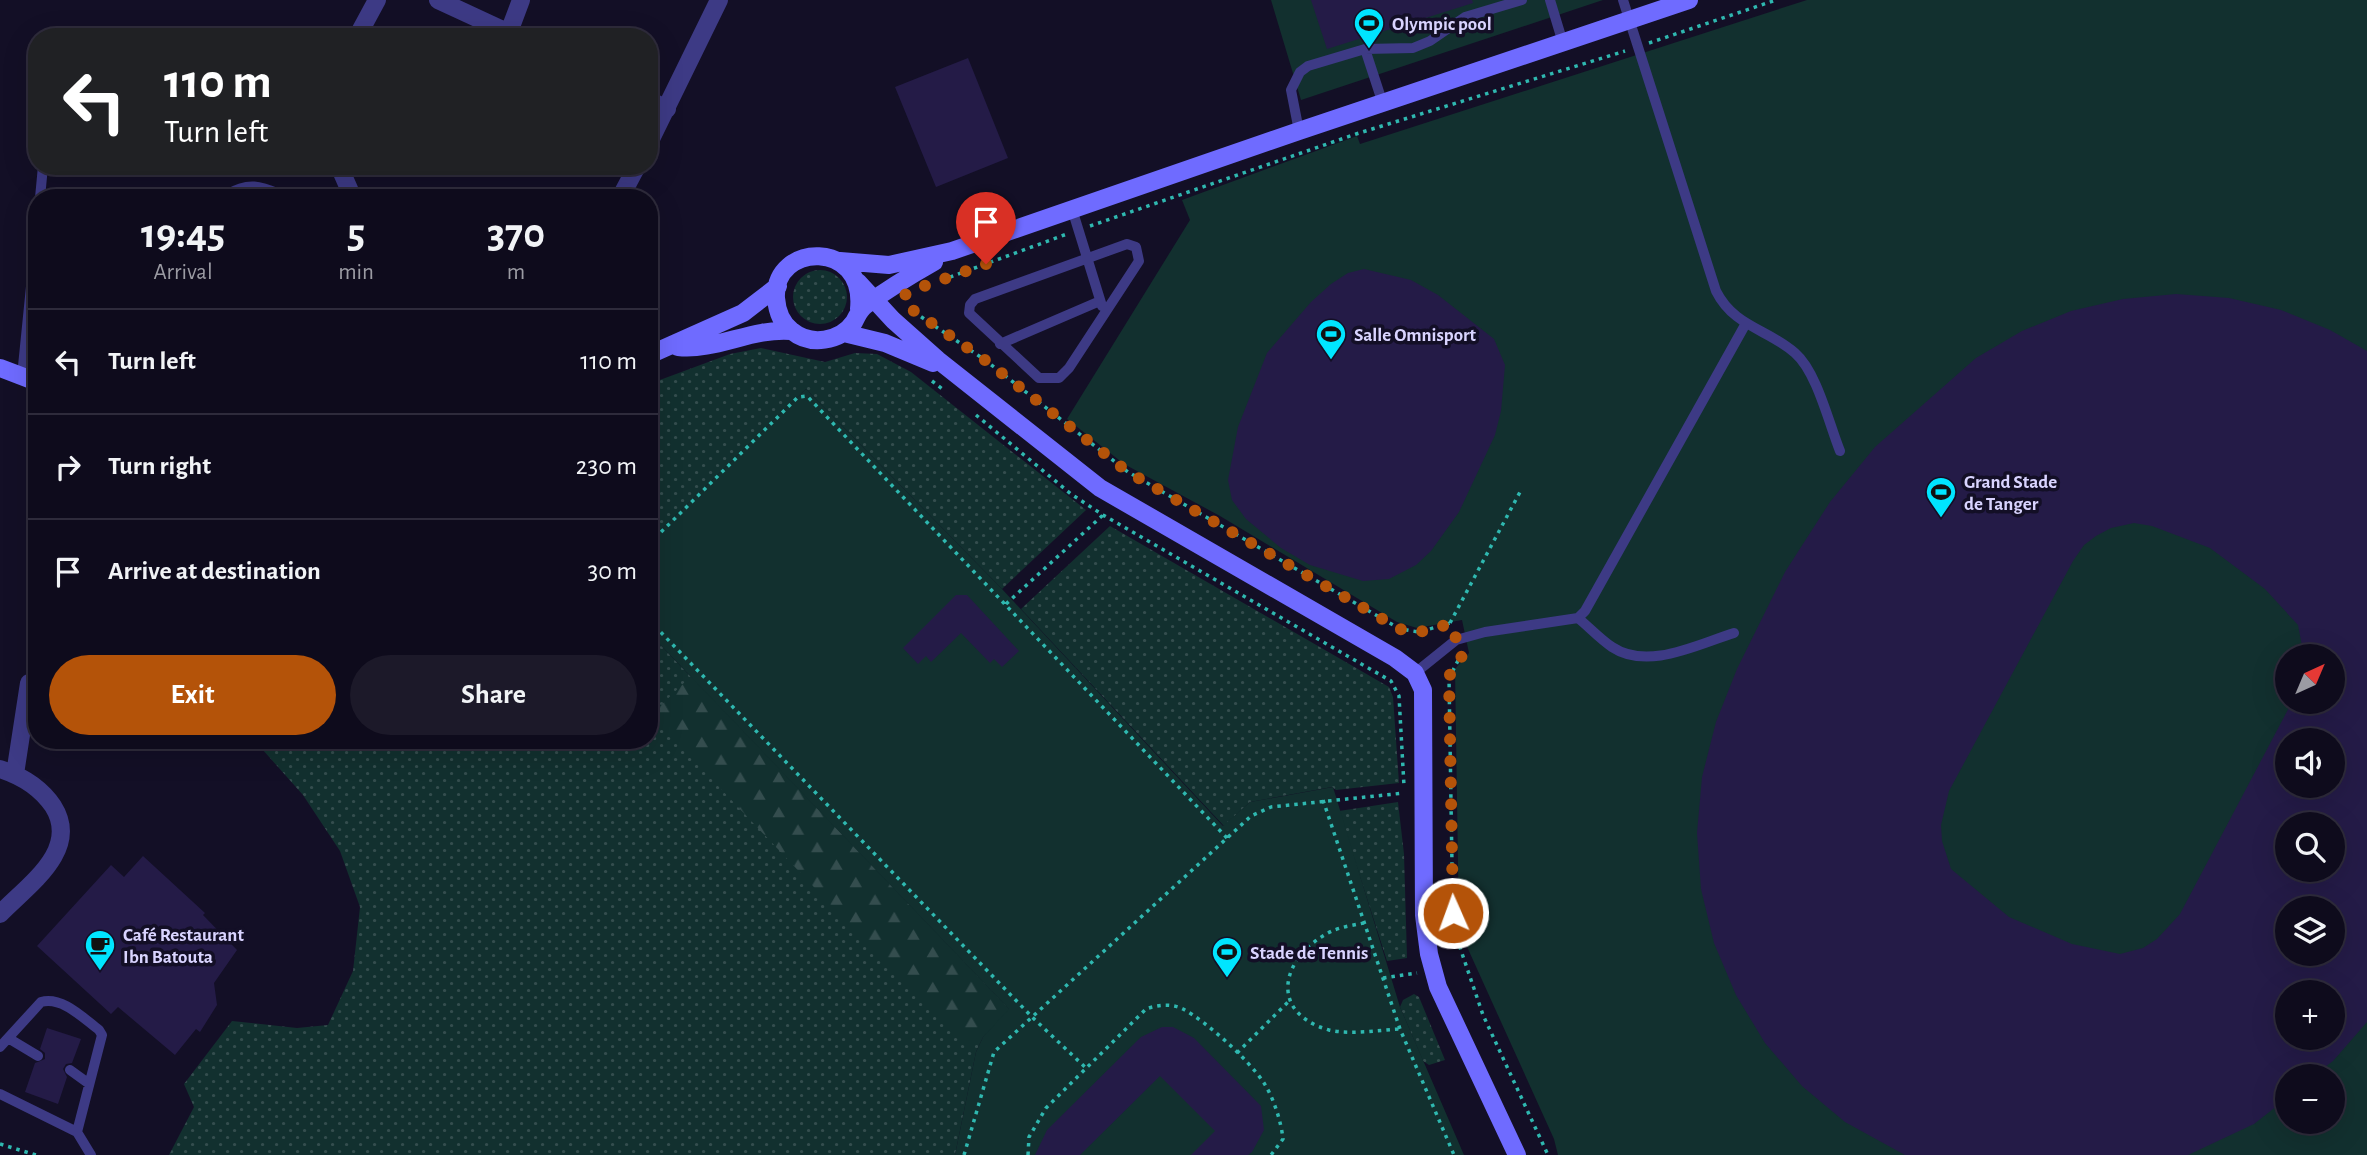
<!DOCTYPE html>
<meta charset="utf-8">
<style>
body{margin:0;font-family:"Alegreya Sans",sans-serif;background:#1c1929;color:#f1f3f6;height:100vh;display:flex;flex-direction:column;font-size:26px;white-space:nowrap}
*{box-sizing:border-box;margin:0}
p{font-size:23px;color:#9b9ba3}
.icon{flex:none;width:38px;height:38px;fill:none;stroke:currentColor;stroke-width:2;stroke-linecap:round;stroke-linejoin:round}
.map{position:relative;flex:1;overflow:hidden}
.side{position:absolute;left:28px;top:189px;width:630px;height:560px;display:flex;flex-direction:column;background:#0e0b1c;border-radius:28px;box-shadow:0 7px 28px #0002,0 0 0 2px #2e2b3b}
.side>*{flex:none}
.guide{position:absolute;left:28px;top:28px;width:630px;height:147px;border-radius:28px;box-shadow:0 7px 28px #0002,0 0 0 2px #2e2b3b;background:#202124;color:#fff;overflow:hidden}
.needle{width:46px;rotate:44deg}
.tools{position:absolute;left:2275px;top:644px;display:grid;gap:14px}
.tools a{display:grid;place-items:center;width:70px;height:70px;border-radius:50%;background:#0e0b1c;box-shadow:0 7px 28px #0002,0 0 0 2px #2e2b3b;font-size:35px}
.pin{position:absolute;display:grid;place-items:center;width:60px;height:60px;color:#fff;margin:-72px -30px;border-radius:50% 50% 50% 0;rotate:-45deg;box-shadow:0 0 7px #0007}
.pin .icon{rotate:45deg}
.me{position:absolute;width:77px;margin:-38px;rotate:358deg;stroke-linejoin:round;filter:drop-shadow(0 0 5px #0008)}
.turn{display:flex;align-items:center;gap:24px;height:147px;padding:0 21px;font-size:32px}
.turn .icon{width:91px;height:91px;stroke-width:2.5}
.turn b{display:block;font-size:49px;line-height:60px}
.eta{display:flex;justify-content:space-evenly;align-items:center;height:119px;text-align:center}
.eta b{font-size:42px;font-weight:700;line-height:49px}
.action{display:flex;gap:14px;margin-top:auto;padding:14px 21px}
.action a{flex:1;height:80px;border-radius:42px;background:#b45309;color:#fff;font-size:28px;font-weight:700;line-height:80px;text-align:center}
.action a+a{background:#1c1929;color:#f1f3f6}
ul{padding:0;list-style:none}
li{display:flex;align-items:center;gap:21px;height:105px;padding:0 21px;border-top:2px solid #2e2b3b}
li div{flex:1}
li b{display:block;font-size:26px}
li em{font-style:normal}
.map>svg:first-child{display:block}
</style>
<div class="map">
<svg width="2367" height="1155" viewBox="0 0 2367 1155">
<defs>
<pattern id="grass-dots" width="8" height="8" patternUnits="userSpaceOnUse" patternTransform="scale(1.75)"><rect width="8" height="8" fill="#12302f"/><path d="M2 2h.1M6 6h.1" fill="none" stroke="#344d4e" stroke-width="1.8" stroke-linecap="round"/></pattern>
<pattern id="forest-firs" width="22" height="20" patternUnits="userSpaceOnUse" patternTransform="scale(1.75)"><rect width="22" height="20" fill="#12302f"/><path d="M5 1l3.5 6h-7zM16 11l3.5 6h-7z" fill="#344d4e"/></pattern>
</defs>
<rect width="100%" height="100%" fill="#130f26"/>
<path fill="url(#grass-dots)" d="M793 297a27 27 0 1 1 54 0a27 27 0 1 1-54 0Z
M761,348l64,14 30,-9 22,1 34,18 175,138 -84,79 -196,-200 -157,152v-157l81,-30z
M1110,526l279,161 4,10 6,86 -63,7 -4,-3 -82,15 -26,24 -203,-217z
M649,633l361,377 -27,27 -7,15 -21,103h-786l25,-48 -10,-23 48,-63 65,7 31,-3 25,-54 7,-64 -20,-56 -37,-56 -49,-55h395z
M1398,802l6,52 3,104 -20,3 -48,-150z
M1414,994l5,3 26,63 -16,5 -6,-4 -23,-54 3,-7z"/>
<path fill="url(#forest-firs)" d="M691,676l319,334 -41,41 -318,-336z"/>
<path fill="#12302f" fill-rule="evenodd" d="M1271,0h332l-302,100z
M1807,0h560v1155h-809l-4,-16 -95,-210 -4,-260 14,-16 -7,-33 -45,8 -20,-6 -177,-106 -96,-52 -57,-45 123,-199 -8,-20 175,-64 3,8zM2287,656h46v46h-46zM2287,740h46v46h-46zM2287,824h46v46h-46zM2287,908h46v46h-46zM2287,992h46v46h-46zM2287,1076h46v46h-46z
M806,389l196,200 221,237 27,-24 83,-15 67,220 64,148h-509l21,-103 7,-15 26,-28 -360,-376v-92z"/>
<path fill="#241b47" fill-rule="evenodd" d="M1311,0h161l1,3 -146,46z
M968,58l40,100 -72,29 -41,-100z
M1364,269l47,11 27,15 56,44 11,26 -4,46 -6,24 -36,77 -28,39 -15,14 -27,14 -26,2 -53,-16 -29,-17 -35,-29 -14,-19 -4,-20 10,-53 29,-74 44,-51 20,-18 17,-11z
M2176,294l53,4 52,12 49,20 37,21v671l-34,39 -20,15h-26v22l-33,26 -66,31h-283l-60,-33 -43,-36 -37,-43 -29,-48 -22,-52 -13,-54 -4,-56 5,-56 14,-55 21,-53 48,-97 45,-70 45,-55 101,-89 46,-27 49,-20 52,-12zM2134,523l18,3 58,22 55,41 33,36 6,31h29v46h-41l-112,212 -23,25 -14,9 -23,6 -48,-10 -63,-27 -58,-48 -9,-28 -1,-16 8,-34 124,-230 11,-16 12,-9 15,-8zM2287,740h46v46h-46zM2287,824h46v46h-46zM2287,908h46v46h-46zM2287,992h46v46h-46z
M956,595h11l52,56 -17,16 -8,-8 -4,4 -29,-30 -30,29 -5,-6 -8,8 -15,-16z
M143,856l62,57 -2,2 34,35 -23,33 3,22 -17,27 -4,-3 -21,26 -57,-48 -7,7 -74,-68 74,-81 13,12z
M1162,1027h11l21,11 67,68 3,24 -12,22 -4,3h-57l24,-24 -55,-55 -80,79h-45l12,-25 94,-93z
M47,1028l34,11 -9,24 -6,1 -3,5 4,8 -9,27 -33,-12 10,-29 10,-4v-6l-5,-4z"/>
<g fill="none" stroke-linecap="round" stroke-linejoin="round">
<path stroke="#2fb8b0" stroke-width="3.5" stroke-dasharray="3.5 5" stroke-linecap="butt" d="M1649,43l127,-43
M1090,226l266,-92 269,-83
M942,280l125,-46
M914,312l71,48 143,112 272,157 19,3 31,-9 1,4
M932,381l13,10
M976,415l95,79 32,21 288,166 8,15 5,90
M649,544l149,-147 9,-1 420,442
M1006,604l97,-89
M649,620l383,397 54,51
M1450,623l70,-131
M1462,653l-13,25 4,249 30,88 65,140
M1323,800l77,229 54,126
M1364,923c-10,2 -23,4 -32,8 -50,24 -66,81 -3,99 21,5 50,0 71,-1
M1383,978l34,-5
M1237,1053l52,-52
M0,1144l36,11
M964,1155l30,-103 257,-236 20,-9 133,-14
M1028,1155l1,-18 17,-29 100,-99c11,-4 25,-6 37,0 24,13 65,50 81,74 10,16 17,38 19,56l-12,16"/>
<path stroke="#3d3a85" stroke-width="10" d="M1550,0l13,43
M1623,0l93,291c18,36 52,38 79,62 22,19 34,71 45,98
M1365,49l18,55
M1299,131l-8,-41 9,-18 8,-6 57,-17 48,-1 17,-7 35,-24 57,-17
M40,198l3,-32
M1072,209l30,97
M1127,244l9,3 3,14 -70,107 -10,10h-20l-70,-65 1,-8 5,-6z
M1000,344l100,-43
M22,376l15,-149
M1578,618c11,9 22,21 34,29 36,24 86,-3 122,-14
M1415,673l41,-33 29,-8 93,-14 7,-7 160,-286
M8,1038l30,18
M0,1047l41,-45c21,-6 42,16 58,28l3,5 -25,97
M70,1070l18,13
M0,1094l77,38 14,23"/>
<path stroke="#3d3a85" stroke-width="18" d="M438,0l80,37
M509,32l12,-32
M357,37l20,-37
M649,100l18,9
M649,143l70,-143
M339,166l14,32
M229,198c20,-12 30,-8 50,0
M620,198l17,-32
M0,769c22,7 40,18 53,37 28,44 -25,79 -53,108
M15,774l14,-91"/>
<path stroke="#6f6bff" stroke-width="18" d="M840,261l49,4 63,-14 347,-120 390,-131
M858,282l35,38 45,40 162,128 295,170 20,15 8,17 1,225 5,39 9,33 79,168
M859,309c7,-70 -86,-67 -83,-11 1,13 5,25 16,33 18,15 48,11 62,-9 4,-7 5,-12 12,-17 22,-16 45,-30 68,-43
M844,333l41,10 48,20
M678,347c38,4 73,-19 113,-16
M649,355l94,-42 35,-27
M0,368l37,14"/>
</g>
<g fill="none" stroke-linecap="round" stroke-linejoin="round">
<path stroke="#b45309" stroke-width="12" stroke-dasharray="0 21.6" d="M986,264l-76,27 -5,4 -1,9 81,56 143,112 272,157 19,3 31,-8 13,31 -11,13 -3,10 4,235"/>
</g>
<defs>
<g id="stadium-pin" transform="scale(1.575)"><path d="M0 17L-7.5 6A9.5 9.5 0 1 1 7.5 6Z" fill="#00e5ff" stroke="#130f26"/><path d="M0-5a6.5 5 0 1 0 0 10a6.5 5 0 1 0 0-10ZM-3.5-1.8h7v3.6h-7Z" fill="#111"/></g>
<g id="cafe-pin" transform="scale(1.575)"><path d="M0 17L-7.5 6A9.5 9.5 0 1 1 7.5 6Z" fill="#00e5ff" stroke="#130f26"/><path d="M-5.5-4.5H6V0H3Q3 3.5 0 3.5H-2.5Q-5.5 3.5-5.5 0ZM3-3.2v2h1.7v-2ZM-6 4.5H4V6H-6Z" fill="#111"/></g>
</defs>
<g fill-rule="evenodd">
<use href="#stadium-pin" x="1369" y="23"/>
<use href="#stadium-pin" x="1331" y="334"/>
<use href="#stadium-pin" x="1941" y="492"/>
<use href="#cafe-pin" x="100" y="945"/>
<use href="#stadium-pin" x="1227" y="952"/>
</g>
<g text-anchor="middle" stroke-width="7" stroke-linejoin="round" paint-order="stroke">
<g font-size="19" font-weight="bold" fill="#d9d4ff" stroke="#130f26" text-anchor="start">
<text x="1392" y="30">Olympic pool</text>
<text x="1354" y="341">Salle Omnisport</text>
<text x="1964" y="488">Grand Stade<tspan x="1964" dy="22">de Tanger</tspan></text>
<text x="123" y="941">Café Restaurant<tspan x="123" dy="22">Ibn Batouta</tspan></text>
<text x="1250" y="959">Stade de Tennis</text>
</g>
</g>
</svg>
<div class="tools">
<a><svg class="needle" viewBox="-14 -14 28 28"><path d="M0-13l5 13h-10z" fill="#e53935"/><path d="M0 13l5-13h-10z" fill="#9b9ba3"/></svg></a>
<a><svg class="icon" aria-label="sound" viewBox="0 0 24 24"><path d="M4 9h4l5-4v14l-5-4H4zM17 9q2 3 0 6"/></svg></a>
<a><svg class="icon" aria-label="search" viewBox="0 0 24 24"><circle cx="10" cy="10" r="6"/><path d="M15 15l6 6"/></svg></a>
<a><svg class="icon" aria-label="layers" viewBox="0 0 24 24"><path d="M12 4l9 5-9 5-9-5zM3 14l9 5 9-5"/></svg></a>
<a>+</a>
<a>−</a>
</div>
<div class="pin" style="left:986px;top:264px;background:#d93025"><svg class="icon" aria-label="arrive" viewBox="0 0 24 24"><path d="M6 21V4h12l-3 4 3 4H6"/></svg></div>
<svg class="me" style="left:1453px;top:913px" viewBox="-20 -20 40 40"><circle r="17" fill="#b45309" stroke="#fff" stroke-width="3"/><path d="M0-11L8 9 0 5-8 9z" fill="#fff"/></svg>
<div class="guide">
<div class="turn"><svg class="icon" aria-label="left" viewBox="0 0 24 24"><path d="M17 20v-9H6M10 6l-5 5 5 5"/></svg><div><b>110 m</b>Turn left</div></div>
</div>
<section class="side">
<div class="eta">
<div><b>19:45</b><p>Arrival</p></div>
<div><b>5</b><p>min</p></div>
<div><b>370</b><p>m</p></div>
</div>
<ul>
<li><svg class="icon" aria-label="left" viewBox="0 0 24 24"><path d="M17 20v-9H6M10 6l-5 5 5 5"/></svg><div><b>Turn left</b></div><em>110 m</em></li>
<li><svg class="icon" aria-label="right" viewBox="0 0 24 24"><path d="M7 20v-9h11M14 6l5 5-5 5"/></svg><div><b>Turn right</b></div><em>230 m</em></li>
<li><svg class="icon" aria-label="arrive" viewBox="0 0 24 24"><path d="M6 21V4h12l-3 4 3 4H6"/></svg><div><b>Arrive at destination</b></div><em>30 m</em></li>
</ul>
<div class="action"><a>Exit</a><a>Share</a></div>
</section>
</div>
